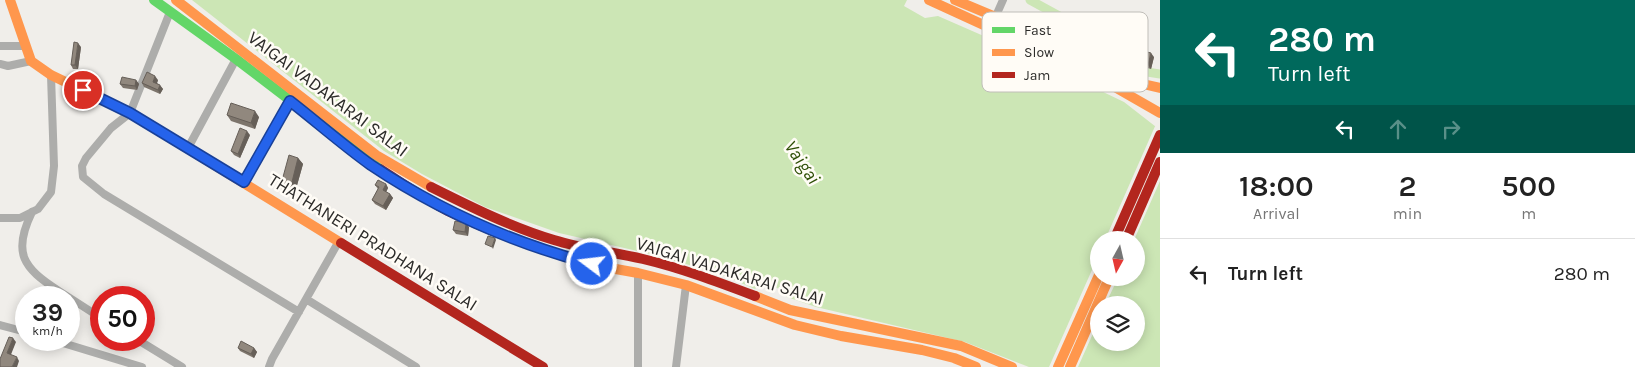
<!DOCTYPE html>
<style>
body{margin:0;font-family:Karla,sans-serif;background:#f6f6f6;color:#222;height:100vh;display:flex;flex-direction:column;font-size:19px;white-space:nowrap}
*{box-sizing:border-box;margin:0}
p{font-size:16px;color:#767676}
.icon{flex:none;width:28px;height:28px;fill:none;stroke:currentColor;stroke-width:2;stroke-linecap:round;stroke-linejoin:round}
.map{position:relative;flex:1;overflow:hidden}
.panel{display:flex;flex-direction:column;background:#fff;width:475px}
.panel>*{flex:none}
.banner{background:#00695c;color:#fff;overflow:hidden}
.needle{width:32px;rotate:188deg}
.buttons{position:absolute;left:1090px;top:231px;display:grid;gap:10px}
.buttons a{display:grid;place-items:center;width:55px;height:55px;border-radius:50%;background:#fff;box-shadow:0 2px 12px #0003;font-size:25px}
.speed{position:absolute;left:15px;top:286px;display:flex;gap:10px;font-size:25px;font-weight:700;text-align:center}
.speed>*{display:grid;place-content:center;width:65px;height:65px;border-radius:50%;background:#fff;box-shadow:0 2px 12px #0003;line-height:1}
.speed small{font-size:12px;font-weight:400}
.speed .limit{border:8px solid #d22;background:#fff;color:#111}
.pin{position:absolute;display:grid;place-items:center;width:42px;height:42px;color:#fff;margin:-21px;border:2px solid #fff;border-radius:50%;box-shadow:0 1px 5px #0007}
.me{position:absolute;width:55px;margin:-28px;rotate:285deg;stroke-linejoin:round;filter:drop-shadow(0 0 4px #0008)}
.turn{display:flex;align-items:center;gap:18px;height:105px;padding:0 25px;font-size:22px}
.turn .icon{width:65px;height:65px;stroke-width:2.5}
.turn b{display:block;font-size:35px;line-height:42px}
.lanes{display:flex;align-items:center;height:48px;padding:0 25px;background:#0003;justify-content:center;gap:25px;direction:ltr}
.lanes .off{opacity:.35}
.eta{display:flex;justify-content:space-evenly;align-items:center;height:85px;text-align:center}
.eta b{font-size:30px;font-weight:600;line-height:35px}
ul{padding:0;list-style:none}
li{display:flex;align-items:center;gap:15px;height:70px;padding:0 25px;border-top:1px solid #e0e0e0}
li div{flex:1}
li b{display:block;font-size:19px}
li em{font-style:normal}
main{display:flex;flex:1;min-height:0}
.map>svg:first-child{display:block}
</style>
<main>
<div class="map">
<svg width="1160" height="367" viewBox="0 0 1160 367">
<rect width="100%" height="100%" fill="#f0eeea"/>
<path fill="#cce6b5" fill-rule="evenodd" d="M192,0h715l-3,6 21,12 13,-2 82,36 104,50 36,28v237h-131l-64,-25 -149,-35 -29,-10 -4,-6 -20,-10 -8,8 -37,-16 -72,-20 -87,-20 -74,-26 -63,-33 -38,-23zM1099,240h37v38h-37zM1099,305h37v37h-37z"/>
<path fill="#f0eeea" d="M1156,124l4,4v53l-26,59h-29z
M1099,254v24h19l-13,27h-6v15l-21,47h-29z"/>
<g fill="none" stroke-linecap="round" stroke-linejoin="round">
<path stroke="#cce6b5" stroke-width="9" d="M1030,0l42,23 12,18 57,30 19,3"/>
<path stroke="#adadab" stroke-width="8" d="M170,12l-40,101 -19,15 -25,30 -4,8 1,11 21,17 195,118
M995,18l8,-18
M0,46h25
M0,64l8,2 23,-5
M188,148l48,-89
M243,182l47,-81
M32,212c-20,41 -9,56 27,79 14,9 28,18 42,27
M0,218h20l18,-9 13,-17 3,-26 -3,-91
M638,273v94
M306,299l110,68
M0,325l26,7
M53,340l89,27
M138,340l44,27
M269,367l3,-8 67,-118
M676,367l10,-82"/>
<path stroke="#63d668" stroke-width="10" d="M154,0l82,59 144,110"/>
<path stroke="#ff974d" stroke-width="10" d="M10,0l21,61 20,14 79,38 211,130
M176,0l200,155 55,32
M929,0l170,78 61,35
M955,0l136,57 52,27 17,4
M599,266l39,7 48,12 109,40 46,11 81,14 32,8 22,9
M755,296l35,14 171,36 51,21
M1058,367l41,-92
M1070,367l39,-89"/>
<path stroke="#b3261e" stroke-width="10" d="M380,169c22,14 45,30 68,42 48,23 99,41 151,55
M431,187c40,20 80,40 123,53 29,9 59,12 89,19 38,9 75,23 112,37
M1114,240l46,-105
M1126,240l34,-78
M341,243l202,124"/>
</g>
<path fill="#7d756c" d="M81,47l-3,22h-5l-2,-4z
M1154,57l-3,12 -18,-5 -3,-4z
M136,80l3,4 -2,6 -14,-2 -3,-4z
M158,80l-1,3 6,6 -3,5 -16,-7 -2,-4z
M227,115l32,2 -4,12 -24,-8z
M250,135l-10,23 -6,-3 -3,-4z
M298,158l5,6 -9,32 -10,-2 -4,-6z
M386,184l2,4 -2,4 4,2 3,4 -7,12 -11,-6 -3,-4 6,-11 -3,-4z
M469,227l-1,9 -12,-2 -3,-4z
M238,348h16l3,4 -3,6 -14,-7z"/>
<path fill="#665f58" d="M78,43l3,4 -3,22 -3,-4z
M1151,53l3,4 -3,12 -3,-4z
M155,76l3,4 -2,6 -3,-4z
M136,80l3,4 -2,6 -2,-4z
M160,85l3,4 -3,5 -2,-4z
M255,111l4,6 -4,12 -4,-6z
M247,131l3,4 -10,23 -2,-4z
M298,158l5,6 -9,32 -4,-6z
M386,184l2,4 -3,6 -2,-4z
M390,194l3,4 -7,12 -3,-4z
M466,223l3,4 -1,9 -3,-4z
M495,238l1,2 -3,9 -1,-2z
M13,338l3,4 -6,15 -3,-4z
M254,348l3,4 -3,6 -3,-4z
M17,357l2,4 -2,6h-5z"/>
<path fill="#91887e" stroke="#665f58" d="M74,42l4,1 -3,22h-4z
M1132,48l19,5 -3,12 -18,-5z
M147,72l8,4 -2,6 7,3 -2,5 -16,-7z
M122,77l14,3 -1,6 -15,-2z
M231,103l24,8 -4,12 -24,-8z
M240,128l7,3 -9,23 -7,-3z
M289,155l9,3 -8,32 -10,-2z
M378,180l8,4 -3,6 7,4 -7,12 -11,-6 7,-13 -4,-2z
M455,221l11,2 -1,9 -12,-2z
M488,236l7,2 -3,9 -7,-3z
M9,337l4,1 -6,15 10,4 -5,10h-12v-8z
M241,341l13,7 -3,6 -13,-6z"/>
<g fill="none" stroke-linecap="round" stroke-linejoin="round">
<g stroke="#184099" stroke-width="12">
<path id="route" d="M83,90l47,23 114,69 46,-81c27,21 53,44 81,64 67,45 142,78 221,99"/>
</g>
<use href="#route" stroke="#2563eb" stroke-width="9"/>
</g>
<g text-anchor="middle" stroke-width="5" stroke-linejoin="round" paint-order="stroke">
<g font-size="18" fill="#2d2c2a" stroke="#fffcf6">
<text transform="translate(328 94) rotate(37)" y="6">VAIGAI VADAKARAI SALAI</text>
<text transform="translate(373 242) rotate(32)" y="6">THATHANERI PRADHANA SALAI</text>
<text transform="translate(730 271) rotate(17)" y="6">VAIGAI VADAKARAI SALAI</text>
</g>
<g font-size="19" font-style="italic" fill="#2e4f06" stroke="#fffcf6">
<text transform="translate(803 162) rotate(56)" y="7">Vaigai</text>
</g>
</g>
<rect x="982" y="12" width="166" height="80" rx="8" fill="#fffcf6" stroke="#c0beb9" stroke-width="1"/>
<rect x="992" y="27" width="23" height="6" fill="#63d668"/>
<rect x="992" y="49" width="23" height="7" fill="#ff974d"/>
<rect x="992" y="72" width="23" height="6" fill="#b3261e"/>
<g font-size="14" fill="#2d2c2a">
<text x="1024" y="35">Fast</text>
<text x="1024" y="57">Slow</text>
<text x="1024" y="80">Jam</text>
</g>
</svg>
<div class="buttons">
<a><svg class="needle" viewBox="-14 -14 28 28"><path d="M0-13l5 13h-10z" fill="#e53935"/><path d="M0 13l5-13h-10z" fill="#767676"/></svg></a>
<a><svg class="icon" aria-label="layers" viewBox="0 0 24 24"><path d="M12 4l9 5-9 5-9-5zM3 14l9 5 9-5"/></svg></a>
</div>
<div class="speed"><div>39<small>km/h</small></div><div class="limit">50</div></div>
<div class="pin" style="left:83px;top:90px;background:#d93025"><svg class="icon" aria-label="arrive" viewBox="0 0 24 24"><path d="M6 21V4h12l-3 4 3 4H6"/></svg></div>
<svg class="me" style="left:592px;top:264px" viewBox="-20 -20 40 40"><circle r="17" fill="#2563eb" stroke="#fff" stroke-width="3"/><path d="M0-11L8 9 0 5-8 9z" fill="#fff"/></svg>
</div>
<section class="panel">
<div class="banner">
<div class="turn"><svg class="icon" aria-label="left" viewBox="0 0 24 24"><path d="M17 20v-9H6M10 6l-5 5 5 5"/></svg><div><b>280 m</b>Turn left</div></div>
<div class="lanes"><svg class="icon" aria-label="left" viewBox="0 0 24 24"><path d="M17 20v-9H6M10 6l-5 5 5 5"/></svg><svg class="icon off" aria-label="ahead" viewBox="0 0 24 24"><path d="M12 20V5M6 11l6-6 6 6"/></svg><svg class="icon off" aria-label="right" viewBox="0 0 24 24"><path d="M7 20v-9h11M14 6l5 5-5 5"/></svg></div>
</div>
<div class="eta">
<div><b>18:00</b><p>Arrival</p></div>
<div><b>2</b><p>min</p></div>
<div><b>500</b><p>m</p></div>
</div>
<ul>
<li><svg class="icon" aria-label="left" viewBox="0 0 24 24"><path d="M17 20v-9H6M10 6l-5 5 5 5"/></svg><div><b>Turn left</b></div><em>280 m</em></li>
</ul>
</section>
</main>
